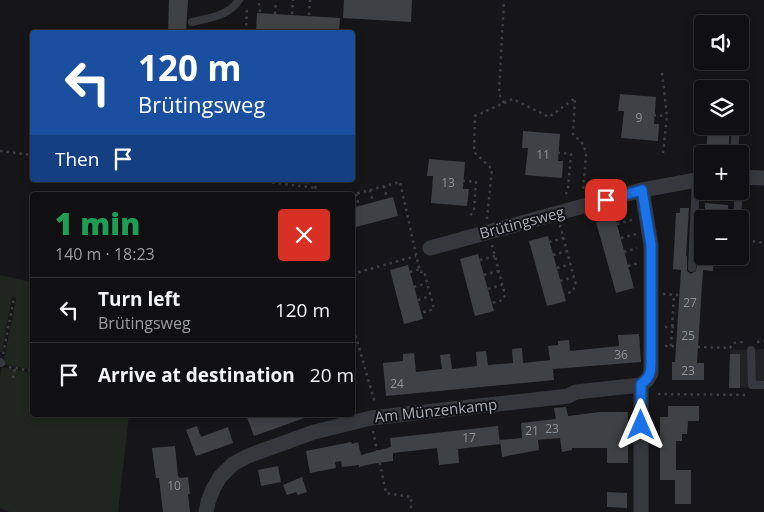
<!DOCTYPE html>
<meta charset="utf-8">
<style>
body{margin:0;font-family:"Open Sans",sans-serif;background:#19191b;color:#f1f3f6;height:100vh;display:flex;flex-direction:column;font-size:19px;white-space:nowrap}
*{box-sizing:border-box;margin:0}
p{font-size:16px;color:#9c9d9f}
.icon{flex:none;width:28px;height:28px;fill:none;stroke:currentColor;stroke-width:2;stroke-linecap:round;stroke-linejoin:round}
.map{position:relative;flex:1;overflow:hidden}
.sheet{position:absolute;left:30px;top:192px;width:325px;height:225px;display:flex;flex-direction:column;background:#101012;border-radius:5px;box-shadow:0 2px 8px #0003,0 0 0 1px #303032}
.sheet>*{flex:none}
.guide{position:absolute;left:30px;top:30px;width:325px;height:152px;border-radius:5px;box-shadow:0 2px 8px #0003,0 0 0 1px #303032;background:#1a4fa0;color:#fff;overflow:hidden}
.fabs{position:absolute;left:694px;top:15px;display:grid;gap:10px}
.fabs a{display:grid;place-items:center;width:55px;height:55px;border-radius:5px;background:#101012;box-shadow:0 2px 8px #0003,0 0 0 1px #303032;font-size:25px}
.pin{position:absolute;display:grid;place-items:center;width:42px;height:42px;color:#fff;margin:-21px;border-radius:10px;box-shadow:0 2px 8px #0006}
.me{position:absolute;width:55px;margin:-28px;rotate:0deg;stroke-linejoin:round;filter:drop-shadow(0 0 4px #0008)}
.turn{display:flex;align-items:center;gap:18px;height:105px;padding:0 25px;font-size:22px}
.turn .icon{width:65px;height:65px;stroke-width:2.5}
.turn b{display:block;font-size:35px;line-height:42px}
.then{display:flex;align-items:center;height:48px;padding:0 25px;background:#0003;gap:10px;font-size:19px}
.round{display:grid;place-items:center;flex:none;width:52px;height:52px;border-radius:5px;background:#19191b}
.head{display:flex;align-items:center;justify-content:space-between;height:85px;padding:0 25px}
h1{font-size:30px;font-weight:800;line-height:38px;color:#1e9e55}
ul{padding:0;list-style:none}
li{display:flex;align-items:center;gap:15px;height:65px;padding:0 25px;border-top:1px solid #303032}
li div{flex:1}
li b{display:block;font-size:19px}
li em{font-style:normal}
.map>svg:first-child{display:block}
</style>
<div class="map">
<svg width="764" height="512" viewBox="0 0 764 512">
<rect width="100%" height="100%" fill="#161618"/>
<path fill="#222225" d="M764,349v38l-35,1 1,-38z"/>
<path fill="#1e261f" d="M265,180h45v5z
M0,275l32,7v88l-29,-6 13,-66 -4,-1 -10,55h-2z
M2,367l30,6v42h97l-11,97h-108l-10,-4v-131z"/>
<path fill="#404145" d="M169,0h19l-2,32h-18z
M344,0h68l-1,22 -68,-4z
M257,13l83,5 -1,13 -83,1z
M620,94l36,3 -2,27h5l-1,17 -37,-3 3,-27h-6z
M708,126h22l-2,28 -22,-1z
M523,131l37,3 -2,27h5l-1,17 -37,-3 3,-27h-6z
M429,159l36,3 -2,27h6l-2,17 -36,-3 2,-27h-6z
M393,197l5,19 -46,12v-20z
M705,203l23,2v14h-28v-10h5z
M680,208h9l-3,48h1v15l4,3 5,-3 2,-15h16l-1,15 -10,-1 -6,93h7v17h-32v-18h3l6,-92 -8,-1 3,-56h4z
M615,217l19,71 -18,5 -20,-71z
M548,236l18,65 -19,5 -18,-65z
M478,254l16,57 -19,5 -15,-57z
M408,265l15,54 -19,5 -14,-54z
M639,334l2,28 -88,7 1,11 -168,16 -3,-33 20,-2v-7l11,-1 2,19 26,-3 -2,-14 10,-1 2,15 25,-3 -1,-14 10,-1 2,14 25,-2 -1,-14 10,-1 1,15 27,-3 -2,-14 10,-1v-4l11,-1 1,11 49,-5 -1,-11z
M730,354h10v34h-11z
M668,406h31v15h-11l-1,13h-5v7h-6v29h15v34h-16v-24h-15v-63h8z
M566,407l2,9 32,-4h28v51h-21v-15h-35v2l-10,2 -2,-14 -22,2 1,10 -37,7 -2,-17 22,-2 -1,-15 35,-4 -2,-11z
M246,415h64v1l-56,20z
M197,426l4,11 27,-10 5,16 -37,13 -10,-26z
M498,426l2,18 -42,5 1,14 -20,2 -2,-17 -44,5v8l-22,3 -12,3v-2l-17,2 -1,-6 -6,1 1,6 -26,5 -4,-22 45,-9 1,2 6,-2 3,13 30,-8 -1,-9z
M175,446l3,30 2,2 8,-1 2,17h-2l2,18h-27l-4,-34h-3l-4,-30z
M278,466l3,16 -20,4 -3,-16z
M302,477l5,15 -9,3 -2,-3 -9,3 -4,-10z
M607,492l20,1v15l-20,-1z"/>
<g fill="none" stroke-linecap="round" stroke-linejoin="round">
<path stroke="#3d3f44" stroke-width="2.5" stroke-dasharray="2.5 4" stroke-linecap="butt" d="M259,3l1,10
M275,14l1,-12
M292,14l1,-14
M309,15l1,-15
M246,32l1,-26
M662,73l5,43 -4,37
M504,103l9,-4 36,18 26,-19 -2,36 11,11 2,10 -3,37
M647,115l19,1
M0,151l32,4
M551,152l20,2 -3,34 -2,6
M253,180l63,8
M313,180l5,15
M456,180l20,2 -2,28 -4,6
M384,186l3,12
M370,190l3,12
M356,194l3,12
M351,195l49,-13 20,90 4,-1 10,38 -13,4
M487,219l5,-50 -18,-17 1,-36 29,-13 -5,-9 5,-94
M617,224l18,-5
M560,225l16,60 -4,7 -8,2
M621,238l15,-4
M740,239l24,4
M549,242l15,-4
M492,245l13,50 -2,5 -11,3
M624,252l13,-4
M553,255l14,-4
M480,260l15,-4
M628,266l11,-3
M557,268l14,-4
M410,272l10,-3
M352,274l64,-18
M484,275l14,-4
M560,281l14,-4
M414,287l13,-4
M488,289l14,-4
M663,294l16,1
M418,300l12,-4
M352,323l23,80
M665,327h12
M757,342l7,-1
M665,346l65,2 3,-5 11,-1
M671,346l3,-51
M3,354l11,-56
M9,367l23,4
M13,378l2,-10
M658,394l91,1
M373,431l13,62 25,4v15"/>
<path stroke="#37383d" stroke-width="8" d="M192,22c17,-4 37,-6 47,-22
M734,154l2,-28
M737,219l2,-28
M692,268l4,-88
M751,350l1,35h12
M0,362l1,1"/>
<path stroke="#37383d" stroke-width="15" d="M740,177l24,1
M430,248l212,-58 60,-11
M641,385l6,-5 4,-7v-128l-9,-55
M206,512l2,-10 5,-13 7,-12 13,-13 15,-8 66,-24 57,-14 190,-21 7,-1 8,-4 65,-7
M641,512v-127"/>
</g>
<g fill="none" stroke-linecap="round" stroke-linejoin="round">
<g stroke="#114b97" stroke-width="12">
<path id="route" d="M606,200l36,-10 9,55v115c0,11 0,17 -10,24v41"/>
</g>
<use href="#route" stroke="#1a73e8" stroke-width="9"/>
</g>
<g text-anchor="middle" stroke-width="4" stroke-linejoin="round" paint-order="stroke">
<g font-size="12" fill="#8e929b">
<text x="639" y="122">9</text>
<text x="543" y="159">11</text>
<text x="448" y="187">13</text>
<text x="690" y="307">27</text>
<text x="688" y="340">25</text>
<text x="621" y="359">36</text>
<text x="688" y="375">23</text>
<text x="397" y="388">24</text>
<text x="552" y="433">23</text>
<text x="532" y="435">21</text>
<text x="469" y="442">17</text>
<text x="174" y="490">10</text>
</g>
<g font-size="15" fill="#a8adb8" stroke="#111113">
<text transform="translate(522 223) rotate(-15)" y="5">Brütingsweg</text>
<text transform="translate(436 411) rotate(-6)" y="5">Am Münzenkamp</text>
</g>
</g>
</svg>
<div class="fabs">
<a><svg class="icon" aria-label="sound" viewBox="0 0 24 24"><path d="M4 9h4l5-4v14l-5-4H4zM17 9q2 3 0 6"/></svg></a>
<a><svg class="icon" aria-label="layers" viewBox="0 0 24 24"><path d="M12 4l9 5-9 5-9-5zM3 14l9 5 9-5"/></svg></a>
<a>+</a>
<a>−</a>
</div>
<div class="pin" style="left:606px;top:200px;background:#d93025"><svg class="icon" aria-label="arrive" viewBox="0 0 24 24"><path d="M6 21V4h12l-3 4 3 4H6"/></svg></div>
<svg class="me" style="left:641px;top:425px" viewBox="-20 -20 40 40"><path d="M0-17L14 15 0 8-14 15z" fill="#1a73e8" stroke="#fff" stroke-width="4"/></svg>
<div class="guide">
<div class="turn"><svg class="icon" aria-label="left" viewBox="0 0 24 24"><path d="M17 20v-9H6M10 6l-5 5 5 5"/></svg><div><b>120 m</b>Brütingsweg</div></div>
<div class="then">Then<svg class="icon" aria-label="arrive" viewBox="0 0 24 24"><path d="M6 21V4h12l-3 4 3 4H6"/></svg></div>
</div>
<section class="sheet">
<div class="head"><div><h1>1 min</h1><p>140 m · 18:23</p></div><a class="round" style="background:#d93025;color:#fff"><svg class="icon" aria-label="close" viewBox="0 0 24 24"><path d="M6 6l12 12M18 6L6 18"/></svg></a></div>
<ul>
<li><svg class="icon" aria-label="left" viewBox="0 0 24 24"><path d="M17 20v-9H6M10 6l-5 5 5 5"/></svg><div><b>Turn left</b><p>Brütingsweg</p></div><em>120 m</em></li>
<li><svg class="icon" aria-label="arrive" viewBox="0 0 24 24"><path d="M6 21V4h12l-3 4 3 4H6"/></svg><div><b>Arrive at destination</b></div><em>20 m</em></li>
</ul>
</section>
</div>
